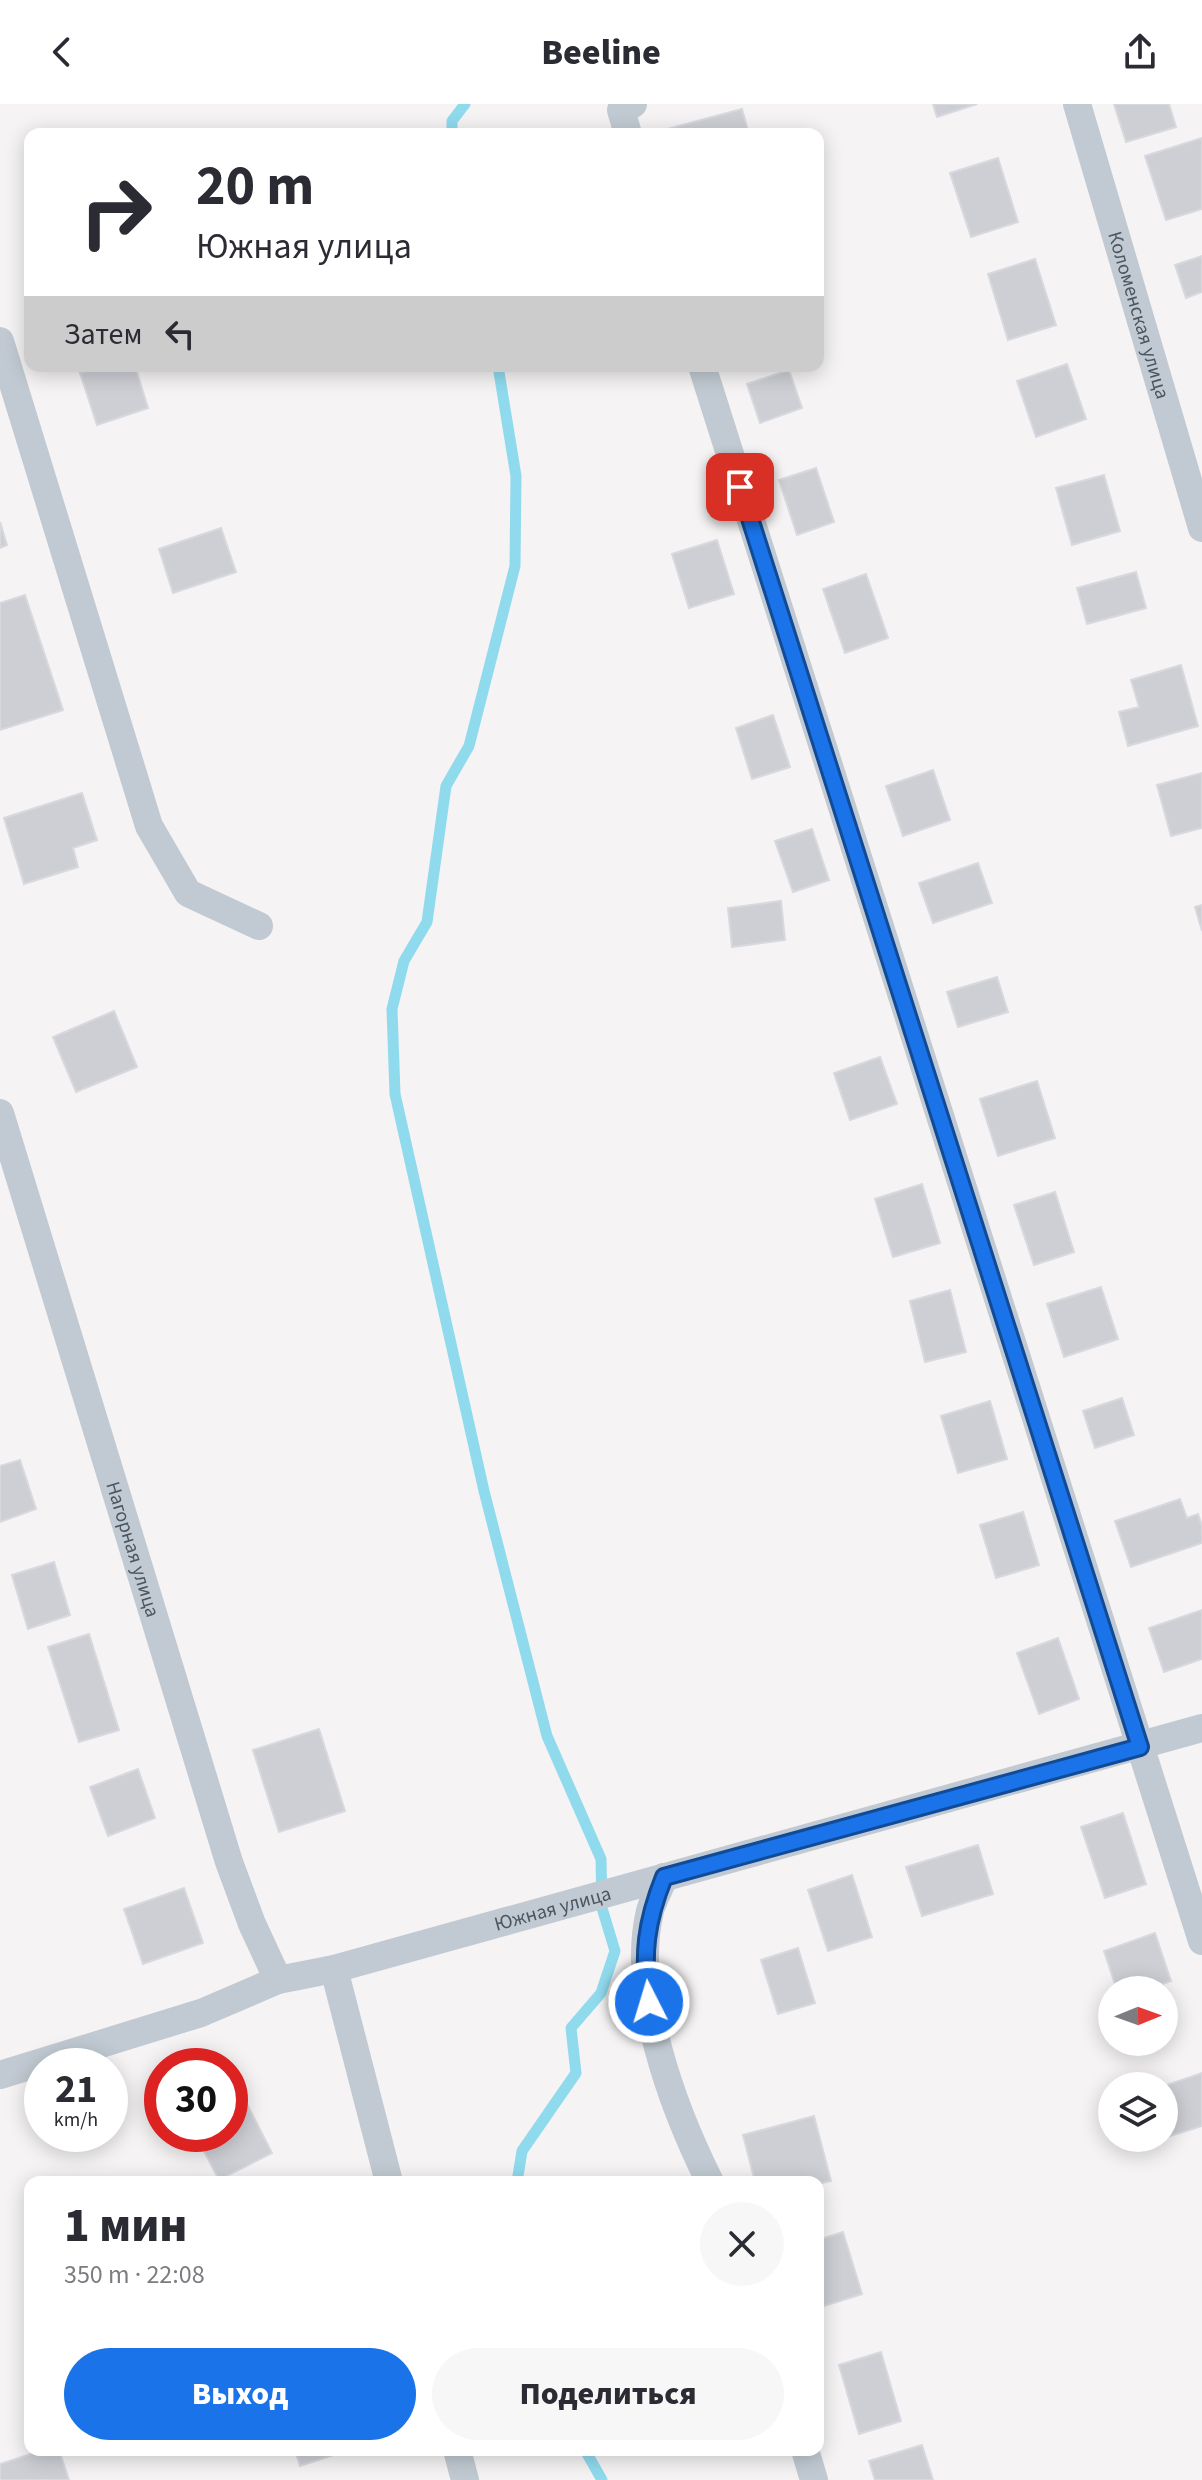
<!DOCTYPE html>
<html lang="ru">
<meta charset="utf-8">
<style>
body{margin:0;font-family:"Source Sans 3",sans-serif;background:#f7f7f7;color:#2b2b33;height:100vh;display:flex;flex-direction:column;font-size:30px;white-space:nowrap}
*{box-sizing:border-box;margin:0}
p{font-size:26px;color:#7c7c81}
.icon{flex:none;width:44px;height:44px;fill:none;stroke:currentColor;stroke-width:2;stroke-linecap:round;stroke-linejoin:round}
.map{position:relative;flex:1;overflow:hidden}
.drawer{position:absolute;left:24px;top:2072px;width:800px;height:280px;display:flex;flex-direction:column;background:#fff;border-radius:16px;box-shadow:0 4px 20px #0003}
.drawer>*{flex:none}
.guide{position:absolute;left:24px;top:24px;width:800px;height:244px;border-radius:16px;box-shadow:0 4px 20px #0003;background:#fff;color:#2b2b33;overflow:hidden}
.needle{width:52px;rotate:89deg}
.controls{position:absolute;left:1098px;top:1872px;display:grid;gap:16px}
.controls a{display:grid;place-items:center;width:80px;height:80px;border-radius:50%;background:#fff;box-shadow:0 4px 20px #0003;font-size:40px}
.speed{position:absolute;left:24px;top:1944px;display:flex;gap:16px;font-size:40px;font-weight:700;text-align:center}
.speed>*{display:grid;place-content:center;width:104px;height:104px;border-radius:50%;background:#fff;box-shadow:0 4px 20px #0003;line-height:1}
.speed small{font-size:20px;font-weight:400}
.speed .limit{border:12px solid #d22;background:#fff;color:#111}
.pin{position:absolute;display:grid;place-items:center;width:68px;height:68px;color:#fff;margin:-34px;border-radius:16px;box-shadow:0 4px 12px #0006}
.me{position:absolute;width:88px;margin:-44px;rotate:355deg;stroke-linejoin:round;filter:drop-shadow(0 0 6px #0008)}
.turn{display:flex;align-items:center;gap:28px;height:168px;padding:0 40px;font-size:36px}
.turn .icon{width:104px;height:104px;stroke-width:2.5}
.turn b{display:block;font-size:56px;line-height:68px}
.then{display:flex;align-items:center;height:76px;padding:0 40px;background:#0003;gap:16px;font-size:30px}
.round{display:grid;place-items:center;flex:none;width:84px;height:84px;border-radius:42px;background:#f7f7f7}
.summary{display:flex;align-items:center;justify-content:space-between;height:136px;padding:0 40px}
h1{font-size:48px;font-weight:800;line-height:60px}
.button{display:flex;gap:16px;margin-top:auto;padding:16px 40px}
.button a{flex:1;height:92px;border-radius:48px;background:#1a73e8;color:#fff;font-size:32px;font-weight:800;line-height:92px;text-align:center}
.button a+a{background:#f7f7f7;color:#2b2b33}
header{display:flex;justify-content:space-between;align-items:center;height:104px;padding:0 40px;background:#fff;font-size:36px;font-weight:800}
.map>svg:first-child{display:block}
</style>
<header><svg class="icon" aria-label="back" viewBox="0 0 24 24"><path d="M15 5l-7 7 7 7"/></svg>Beeline<svg class="icon" aria-label="share" viewBox="0 0 24 24"><path d="M12 15V3M7 8l5-5 5 5M5 13v7h14v-7"/></svg></header>
<div class="map">
<svg width="1202" height="2376" viewBox="0 0 1202 2376">
<rect width="100%" height="100%" fill="#f5f3f3"/>
<g fill="none" stroke-linecap="round" stroke-linejoin="round">
<path stroke="#90daee" stroke-width="11" d="M452,30v-13l13,-17
M498,262l18,110 -1,90 -46,180 -23,40 -19,136 -23,39 -12,48 3,85 89,397 63,245 54,123 1,49 13,43 -14,42 -30,35 5,45 -54,78 -5,31
M585,2346l17,30"/>
</g>
<path fill="#cdcfd5" stroke="#d7d9de" stroke-width="2" d="M933,0h44l-40,13z
M1114,0h55l7,23 -50,15z
M742,5l7,25h-84l-1,-4z
M1202,34v71l-36,11 -21,-64z
M998,54l20,64 -47,15 -21,-64z
M1202,152v36l-16,6 -11,-33z
M1035,155l21,66 -48,15 -20,-66z
M1067,260l19,55 -50,18 -19,-56z
M102,262h33l13,42 -51,17 -17,-52z
M789,266l13,38 -42,15 -13,-39z
M816,364l18,54 -37,13 -18,-55z
M1104,371l16,56 -48,14 -16,-57z
M0,418l7,23 -7,3z
M221,424l15,44 -63,21 -14,-44z
M717,436l17,54 -45,14 -17,-54z
M1136,468l10,36 -59,16 -10,-36z
M866,470l22,64 -43,15 -22,-64z
M25,491l38,115 -63,20v-127z
M1181,561l17,61 -70,20 -9,-34 20,-5 -8,-27z
M773,611l17,52 -38,12 -16,-51z
M933,666l17,50 -47,16 -17,-50z
M1202,669v55l-31,8 -14,-51z
M82,689l15,47 -24,8 5,19 -54,17 -20,-66z
M812,725l17,51 -36,12 -18,-51z
M978,759l14,40 -59,20 -14,-40z
M781,797l4,39 -53,7 -4,-39z
M1202,801v26l-7,-24z
M997,873l11,35 -50,15 -11,-35z
M114,907l23,56 -61,25 -23,-55z
M880,953l17,47 -47,16 -16,-47z
M1037,977l18,57 -57,18 -18,-57z
M922,1080l18,59 -47,14 -18,-58z
M1055,1088l19,60 -40,13 -20,-60z
M1101,1183l17,52 -54,18 -17,-53z
M950,1186l16,62 -41,10 -15,-61z
M1122,1294l12,37 -39,13 -12,-37z
M990,1297l17,58 -49,14 -17,-57z
M20,1356l16,49 -36,13v-56z
M1180,1395l7,19 11,-4 4,12v17l-71,24 -16,-46z
M1023,1408l16,53 -43,13 -16,-53z
M54,1458l16,53 -42,14 -16,-54z
M1202,1506v49l-38,13 -15,-44z
M89,1530l30,96 -40,12 -31,-95z
M1058,1534l21,61 -40,15 -22,-61z
M319,1625l26,82 -66,21 -26,-82z
M138,1665l17,49 -47,18 -18,-49z
M1123,1709l23,71 -41,14 -24,-71z
M978,1741l15,49 -71,22 -16,-49z
M852,1771l20,62 -44,14 -20,-61z
M184,1784l19,55 -60,21 -19,-55z
M1155,1829l16,48 -27,9h-27l-13,-39z
M798,1844l17,55 -37,11 -17,-54z
M1202,1969v53l-32,10 -6,-18v-32z
M247,2000l25,49 -53,27 -24,-46h35v-21z
M814,2012l17,65 -13,3v-2h-63l-12,-47z
M843,2128l19,62 -44,14v-68z
M881,2248l20,69 -42,13 -20,-69z
M922,2341l11,35h-58l-6,-19z
M43,2346h16l10,30h-69v-16z
M295,2346h47l1,2 -43,14z"/>
<g fill="none" stroke-linecap="round" stroke-linejoin="round">
<g stroke="#c1cad2" stroke-width="28">
<path id="s1" d="M1077,0l125,424"/>
<path d="M628,30l-7,-24 12,-6"/>
<path d="M0,237l149,485 39,67 71,33"/>
<path d="M702,262l500,1575"/>
<path id="s2" d="M0,1009l229,749 23,62 26,56"/>
<path d="M664,1773c-4,11 -11,23 -14,34 -20,83 23,197 60,271"/>
<path d="M334,1865l55,213"/>
<path id="s3" d="M0,1971l201,-62 77,-33 56,-11 868,-241"/>
<path d="M457,2346l8,30"/>
<path d="M805,2346l9,30"/>
</g>
</g>
<g fill="none" stroke-linecap="round" stroke-linejoin="round">
<g stroke="#114b97" stroke-width="20">
<path id="route" d="M649,1898c-7,-47 -3,-80 15,-125l476,-130 -400,-1260"/>
</g>
<use href="#route" stroke="#1a73e8" stroke-width="14"/>
</g>
<g text-anchor="middle" stroke-width="7" stroke-linejoin="round" paint-order="stroke">
<g font-size="20" fill="#4a5661" stroke="#fff">
<text dy="7" stroke="none"><textPath href="#s1" startOffset="220">Коломенская улица</textPath></text>
<text dy="7" stroke="none"><textPath href="#s2" startOffset="456">Нагорная улица</textPath></text>
<text dy="7" stroke="none"><textPath href="#s3" startOffset="578">Южная улица</textPath></text>
</g>
</g>
</svg>
<div class="controls">
<a><svg class="needle" viewBox="-14 -14 28 28"><path d="M0-13l5 13h-10z" fill="#e53935"/><path d="M0 13l5-13h-10z" fill="#7c7c81"/></svg></a>
<a><svg class="icon" aria-label="layers" viewBox="0 0 24 24"><path d="M12 4l9 5-9 5-9-5zM3 14l9 5 9-5"/></svg></a>
</div>
<div class="speed"><div>21<small>km/h</small></div><div class="limit">30</div></div>
<div class="pin" style="left:740px;top:383px;background:#d93025"><svg class="icon" aria-label="arrive" viewBox="0 0 24 24"><path d="M6 21V4h12l-3 4 3 4H6"/></svg></div>
<svg class="me" style="left:649px;top:1898px" viewBox="-20 -20 40 40"><circle r="17" fill="#1a73e8" stroke="#fff" stroke-width="3"/><path d="M0-11L8 9 0 5-8 9z" fill="#fff"/></svg>
<div class="guide">
<div class="turn"><svg class="icon" aria-label="right" viewBox="0 0 24 24"><path d="M7 20v-9h11M14 6l5 5-5 5"/></svg><div><b>20 m</b>Южная улица</div></div>
<div class="then">Затем<svg class="icon" aria-label="left" viewBox="0 0 24 24"><path d="M17 20v-9H6M10 6l-5 5 5 5"/></svg></div>
</div>
<section class="drawer">
<div class="summary"><div><h1>1 мин</h1><p>350 m · 22:08</p></div><a class="round"><svg class="icon" aria-label="close" viewBox="0 0 24 24"><path d="M6 6l12 12M18 6L6 18"/></svg></a></div>
<div class="button"><a>Выход</a><a>Поделиться</a></div>
</section>
</div>
